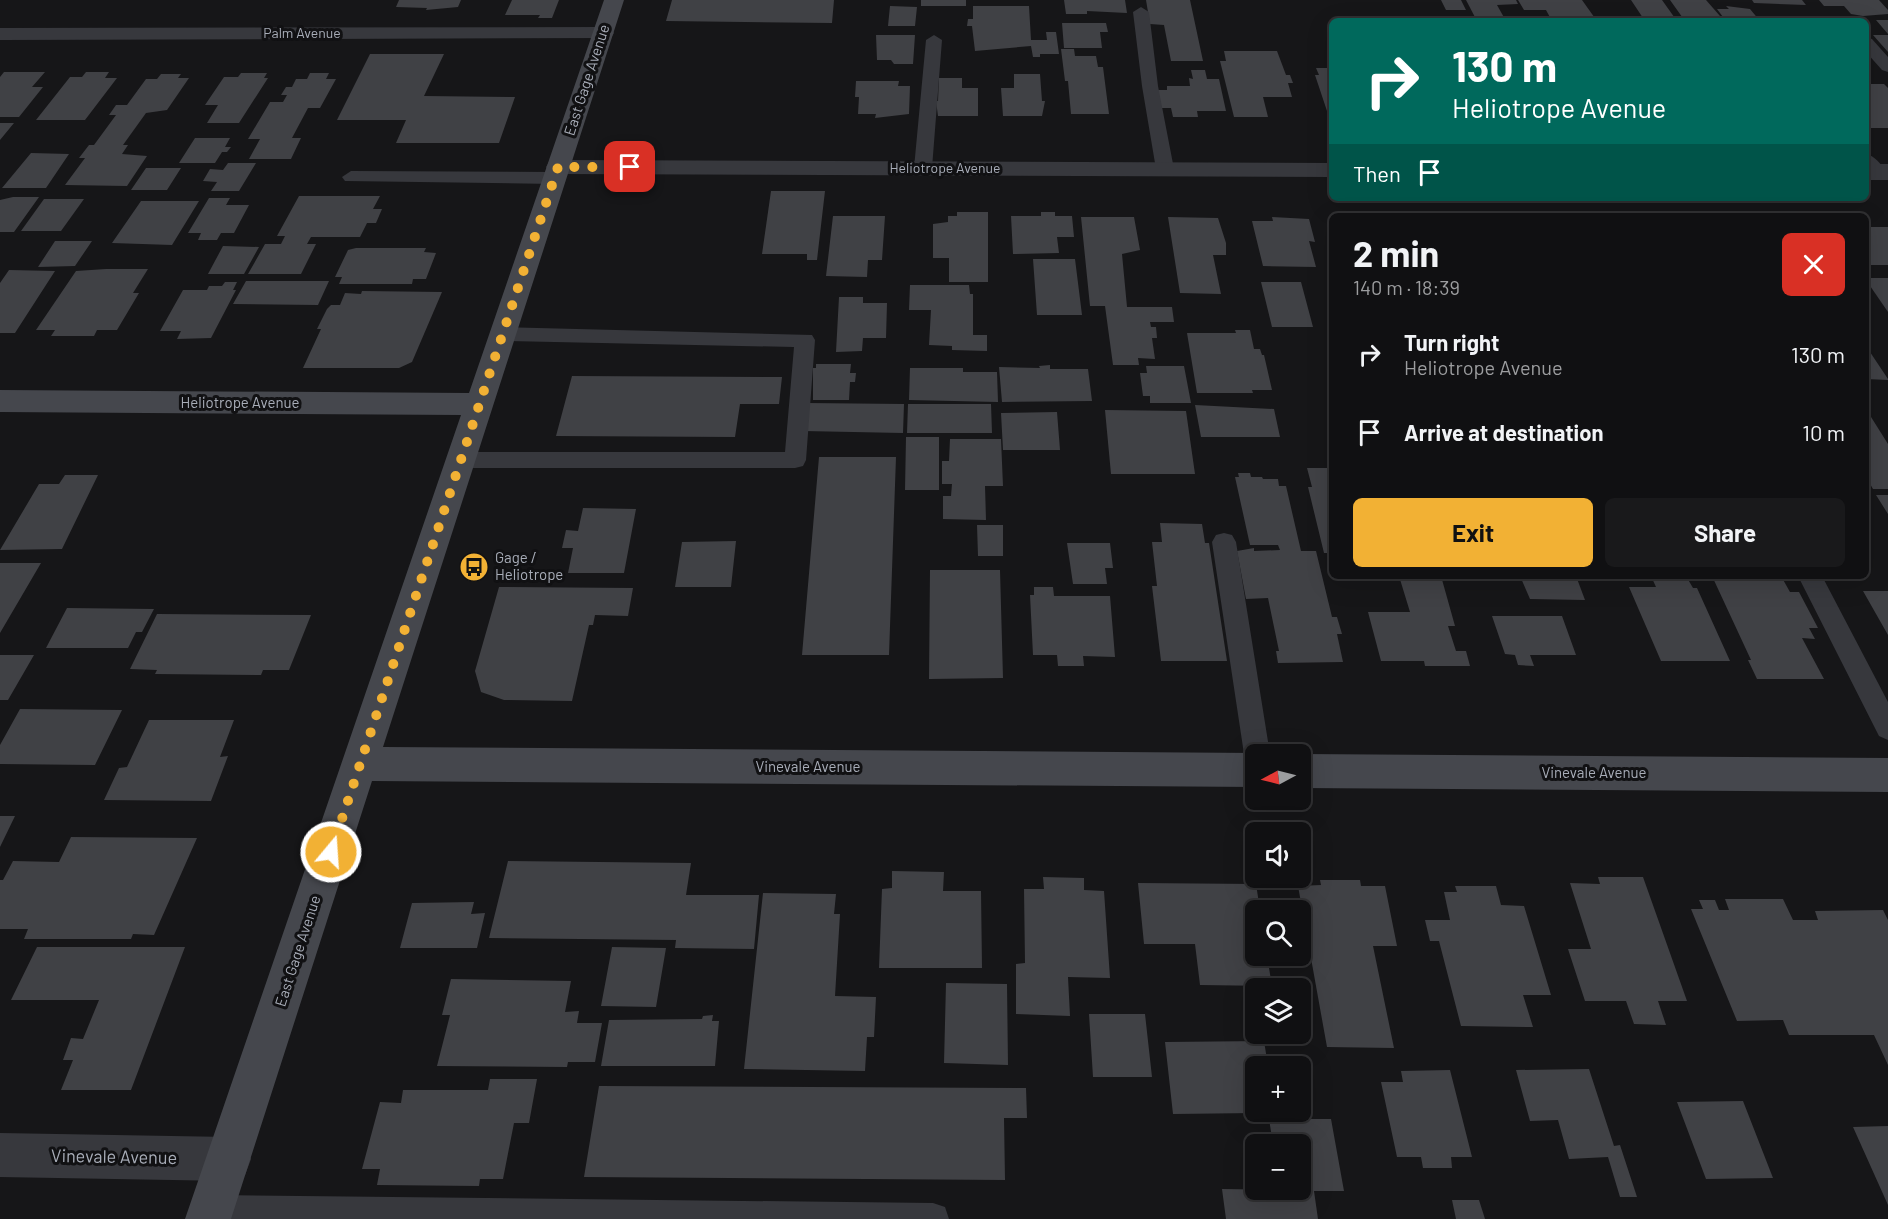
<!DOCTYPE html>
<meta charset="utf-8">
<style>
body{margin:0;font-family:Barlow,sans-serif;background:#19191b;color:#f1f3f6;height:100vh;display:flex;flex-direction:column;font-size:22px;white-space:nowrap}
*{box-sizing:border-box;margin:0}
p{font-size:20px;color:#9c9d9f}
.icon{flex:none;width:33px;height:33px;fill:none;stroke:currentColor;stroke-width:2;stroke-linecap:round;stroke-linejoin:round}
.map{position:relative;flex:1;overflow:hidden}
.drawer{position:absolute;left:1329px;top:213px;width:540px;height:366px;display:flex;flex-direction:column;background:#101012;border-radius:9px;box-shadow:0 6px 24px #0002,0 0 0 2px #303032}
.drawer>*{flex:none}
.banner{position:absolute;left:1329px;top:18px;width:540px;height:183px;border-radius:9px;box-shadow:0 6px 24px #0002,0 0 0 2px #303032;background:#00695c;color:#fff;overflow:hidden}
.needle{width:39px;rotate:263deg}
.fabs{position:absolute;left:1245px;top:744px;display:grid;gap:12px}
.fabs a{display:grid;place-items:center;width:66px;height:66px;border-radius:9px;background:#101012;box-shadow:0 6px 24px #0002,0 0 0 2px #303032;font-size:30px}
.pin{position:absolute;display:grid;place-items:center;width:51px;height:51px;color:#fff;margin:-26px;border-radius:12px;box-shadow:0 3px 9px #0006}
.me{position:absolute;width:66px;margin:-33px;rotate:18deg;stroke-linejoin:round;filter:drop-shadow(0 0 4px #0008)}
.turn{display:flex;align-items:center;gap:21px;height:126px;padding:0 24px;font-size:27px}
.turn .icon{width:78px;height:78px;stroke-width:2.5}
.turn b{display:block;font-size:42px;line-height:51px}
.then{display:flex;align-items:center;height:57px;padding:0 24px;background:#0003;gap:12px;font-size:22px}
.round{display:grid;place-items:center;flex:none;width:63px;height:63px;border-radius:9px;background:#19191b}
.overview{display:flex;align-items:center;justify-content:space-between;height:102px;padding:0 24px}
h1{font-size:36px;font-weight:700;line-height:45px}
.primary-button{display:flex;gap:12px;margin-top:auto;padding:12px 24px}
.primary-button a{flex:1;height:69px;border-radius:9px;background:#f2b134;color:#111;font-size:24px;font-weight:700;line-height:69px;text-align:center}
.primary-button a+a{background:#19191b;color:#f1f3f6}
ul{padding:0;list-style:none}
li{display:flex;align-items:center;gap:18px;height:78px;padding:0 24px}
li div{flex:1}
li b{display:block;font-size:22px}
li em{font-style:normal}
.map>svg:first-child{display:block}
</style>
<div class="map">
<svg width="1888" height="1219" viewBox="0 0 1888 1219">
<rect width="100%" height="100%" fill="#161618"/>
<path fill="#404145" d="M399,0h62l-3,7 -32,3 1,-2 -31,-1z
M512,0h47l-7,18h-14l2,-3h-35z
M672,0h162l-2,23 -166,-2z
M921,0h45v6h-45z
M1064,0h61l2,13 -40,-2v3h-21z
M1146,0h44l13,61h-32l-7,-36 -14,-1z
M1441,0h20l5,10h-20z
M1466,0h50l2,4 -21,1 9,16h-29z
M1518,0h64l15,21h-45l-6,-11h-22z
M1631,0h31l15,21h-32z
M1670,0h36l14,16h-3l4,5h-36z
M1752,0h50l4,5 -52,-2z
M1819,0h60l9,10v4l-25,2 -12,-2 -7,-8h-20z
M890,6l27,1 -2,19h-27z
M973,6h56l2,34h16l-1,-8h10l3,22h-19v3h-7l-2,-11 -56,5 -3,-25h-5l1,-7h5z
M1726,6l24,3 10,12h-34l-9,-12h12z
M1876,20h12v14z
M1062,23h44l2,9h-8l2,16h-38z
M876,35h39l-2,29h-19l-3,-4h-14z
M1873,35h15v17z
M1061,49h13l1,7h21l2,11h5l6,47h-38l-3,-33h-3z
M1224,51h53l9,24h4l3,8h-5l4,14h-29l5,20h-34l-14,-56h6z
M370,54h74l-20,42 91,1 -16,46h-103l10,-23h-69z
M1316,68h16v43h-5l-12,-36h4z
M1191,70h14l2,9h12l7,32h-29l1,6h-25l-2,-9h-12l-3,-18h11v-4h23l-1,-8 4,1z
M4,72h41l-13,15h11l-24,30h-19v-40z
M86,72h23l-4,6h12l-32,42h-49l34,-43h12z
M241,73h26l-3,5h4l-29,45h-32l11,-18h-13l19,-28h14z
M310,73h19l-3,6h10l-16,29h-12l-16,30h9l-10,21h-42l11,-20h-12l22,-37h13l4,-7h-6l5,-8h6l4,-8h11z
M161,74h20l-3,4h11l-22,32 -21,3 -23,32h5l-6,9 25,2 -20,30 -62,-1 20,-27h-6l10,-13h5l22,-30h-7l7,-10h11l19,-26h11z
M1014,74h26l2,27h3l-3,15h-39l-2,-28h13z
M939,78h23v10h16v28h-40l-2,-15h2z
M856,81h43l-1,5h12l-1,28 -34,4 1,-4h-18l1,-17h-4z
M1866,84h18l4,4v40h-17l-5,-6z
M0,123h14l-14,17z
M195,138h35l-5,9h6l-4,5h-5l-7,11h-36z
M31,153l38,1 -23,34h-44z
M228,163h28l-17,28h-28l6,-9 -14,-1 7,-12 13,1z
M146,168h35l-14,22h-36z
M771,191h54l-8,69h-10v-6h-45z
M299,196h81l-7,13h9l-6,14h-9l-7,14h-49l-4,7h9l-15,30h-53l17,-30h16l4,-8h-8z
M13,197h26l-25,35h-14v-32z
M209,198h21l-4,7h23l-15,28h-13l-4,7h-19l3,-7h-13z
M44,199h40l-23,32h-40z
M141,201h58l-27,44 -60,-2z
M957,212h31v70h-39v-24h-16v-34l15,-2v-6h9z
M1041,212h14v4h17l2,21h-17l2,16 -46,1 -2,-38h30z
M833,216h52l-3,44h-14l-1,17 -41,-1z
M1081,217h53l6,33 -18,4 5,53h45l2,15h-24l1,5h5l1,11h-5l3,21 -17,-1 1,7h-26l-8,-59h-15z
M1168,217l50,1 8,25v12h-13l8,39 -41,-1z
M1272,217l37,2 6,23 -6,-1 7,26 -53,-1 -11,-45h21z
M1866,227h22v38h-22z
M55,241h37l-17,25 -37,1z
M223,246l36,1 -15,27h-36z
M356,248h70l-2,4 12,1 -10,26h-13l-1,5h-73l3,-7h-7l13,-27z
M1033,259h42l7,56h-45z
M106,269h42l-15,24h6l-22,37h-20l-3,6h-43l4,-6h-19l40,-59z
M9,270l46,1 -40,62h-15v-50z
M1866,278h22v34l-22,-32z
M246,281h83l-11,24 -85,-1z
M225,282h12l-4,8h3l-25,48 -34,1 4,-8h-21l23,-41h24l2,-4h13z
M1261,282h40l12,45h-41z
M910,285h59l1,9h3v41h14v16l-35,-1v-4l-23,-1 2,-35h-22z
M362,291l80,1 -30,70 -13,6h-96l18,-39h-4l10,-20 4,-4h9l5,-12 16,1z
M839,297h24v6h24l-1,35h-23l-1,13 -26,1z
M1235,330h15l4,19h6l2,6h2l8,35h-20l1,3h-56l-10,-60h49z
M1866,346l22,33v1l-22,-1z
M816,364h35l-1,9h6l-1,9h-5l-1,18h-36v-32h3z
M1050,365v4h38l4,32 -90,1 -3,-35 41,1 -1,-2z
M1146,366h38l7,37h-41v-7h-7l-3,-23h7z
M910,368h53v4h34l1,30 -89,-2z
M572,376l210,1 -3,27h-39l-5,33 -179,-1z
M806,403l98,1 -1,29 -100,-2z
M908,404h83l1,29h-85z
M1195,405l79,4 6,28h-79z
M1866,409l22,35v45h-15l-7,-12z
M1105,410l81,1 9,63h-84z
M1057,412l3,38h-57l-2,-37z
M906,437h33v53h-34z
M950,439h51l2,47h-18l1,34 -43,-1v-23h8l1,-12h-10v-23h7z
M819,457h77l-7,198h-87z
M1307,468h25v85h-8l-16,-66h4z
M1238,473h12l1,4h11l1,2h15l1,7h7l15,65h15l16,66h5l5,17h-5l6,28 -65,1 -2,-12h3l-11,-53 -22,1 -9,-48 17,-3v3l26,-1 -2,-5h-28l-15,-68h4z
M65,475h33l-36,74 -62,1 39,-66h20z
M1876,495h12v19z
M583,508l53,1 -12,64h-56l5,-25h-11l4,-18 12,1z
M1160,523l42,1 3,19h4l18,118h-66l-9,-75h5l-5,-44h10z
M977,525h26v31h-25z
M736,541l-5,46h-56l7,-45z
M1067,543h43l3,25h-8l2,16h-34z
M0,563h41l-41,70z
M930,570h70l3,108 -74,1z
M1399,576h42l14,50h-7l8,25h10l4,15h-45l-1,-5h-43l-13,-49h42z
M1520,576h56l9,24 -55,-1z
M1579,576h50l1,3h-50z
M1651,576h35l7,12h4l33,73h-69l-32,-74h27z
M1712,576h69l9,16h9l19,36h-9l6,11 -13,-1 22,41h-67l-9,-19h3z
M499,587l134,1 -5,28 -33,-1 -2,10h-4l-17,76 -68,-1 -23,-8 -6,-21z
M1034,587h19l1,9h56l5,61 -32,-1 1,10h-26l-1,-11h-24l-3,-60h4z
M1863,591h25v44z
M67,608l87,1 -12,23h-6l-8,16h-82z
M157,614l154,1 -22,55h-26l-2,5 -106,-1 2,-4 -27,-1z
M1492,616h70l14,39h-46l4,11 -16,-1 -3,-10 -10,-1z
M0,655h34l-26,45h-8z
M20,709l102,1 -27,55 -95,-1v-19z
M149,720h85l-14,37 8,-1 -17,45 -107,-1 15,-32 8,-1z
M0,816h15l-15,31z
M71,837l126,1 -43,97 -21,-1 -2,5h-107l4,-10h-28v-49h3l10,-19 46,1z
M508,861l183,2 -5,32h73l-5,54 -79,-1 1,-8 -187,-2z
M892,871l52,1 -1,19h38l1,77h-103l3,-79 10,-1z
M1043,877l41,1v12l20,1 6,87 -42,-1 2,39 -54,-2v-50l9,-1 -1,-74h20z
M1598,877h45l44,124h-29l8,24 -32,-1 -8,-23h-41l-17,-52h23l-21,-66 30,1z
M1320,880h40l1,6h24l12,60h-24l21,102 -67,-1 -29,-161 23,-1z
M1138,883l118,1 4,26h-4v46h11l5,30 -72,-1 -5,-41h-51z
M1455,886h41l5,19 23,1 27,89h-28l10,32 -72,-1 -22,-85h-9l-5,-21h25l-6,-28h13z
M763,893l73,1 -2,20h6l-5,82 41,1 -2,40h-7l-2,34 -121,-2z
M1725,899h58l10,21h25l-3,-9 68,-1 5,10v145l-14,-30h-85l-6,-15 -46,1 -46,-112h12l-4,-9h16l4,10h10z
M474,902l-3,12 14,-1 -8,35h-77l12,-45z
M37,947h148l-54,143h-70l12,-30h-10l8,-22 12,1 16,-39h-88z
M612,947l54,1 -10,59 -55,-1z
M451,979l120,2 -6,31 14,-1 -2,12h25l-7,39h-27l-1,5 -130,-1 13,-51h-8z
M946,983l61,1 1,81 -64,-2z
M1089,1014h56l7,63h-59z
M713,1015l-1,6h7l-4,45h-114l8,-46 93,-1 1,-3z
M1264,1041l4,25h-12v47l-83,1 -8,-72z
M1589,1069l25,77 6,-1 17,52h-17l-12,-40 -39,2 -11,-39 -28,1 -14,-51z
M1450,1070l22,87h-21l1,11h-29l-2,-11h-24l-16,-75h22l-2,-11z
M490,1079h47l-8,44h-15l-11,56h-23l-1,7 -102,-1 3,-16h-18l18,-67 21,1 2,-13h85z
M599,1086l427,2 1,30h-23l1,62 -421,-3z
M1743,1101l30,77 -67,1 -29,-77z
M1269,1119h62l13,72h-30l4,28h-92l-4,-30 78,1v-46h-27z
M1888,1126v79l-35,-78z
M1452,1200h27l6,19h-29z"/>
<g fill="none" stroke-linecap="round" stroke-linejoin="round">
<path fill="#37383d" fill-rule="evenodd" d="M1141,7l8,5 9,74 16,83 -9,5 -9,-5 -14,-83 -9,-74z
M934,35l8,5 -10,128 -9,5 -9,-5 12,-128z
M1866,37l6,2 16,18v15l-6,-2 -16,-18z
M1866,154c9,2 15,10 20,18l-3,4h-12l-5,-6z
M351,171l204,1 9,6 -9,6 -210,-3 -3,-4z
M503,327l309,8 3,5 -9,120 -3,6 -8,2h-334l-8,-2 -3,-6 3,-6 8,-2h324l9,-105 -291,-6 -7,-2 -3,-5 3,-5z
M1224,533l8,2 4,7 34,212h-14v11l-8,-2 -4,-9 -32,-212 4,-7z
M1798,576h24l66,126v38l-9,-4z
M211,1195l722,8 12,4 4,12h-751l-3,-8 4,-12z"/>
<path fill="#37383d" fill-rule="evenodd" d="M603,27l8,1 3,5 -3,5 -611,2v-12z
M558,160l774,3v14l-774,-3 -9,-2 -3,-5 3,-5z
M1866,164h22v16h-22z
M0,1133l229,4 16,6 6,16 -6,16 -16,6 -229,-4z"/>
<path fill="#45474d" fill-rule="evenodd" d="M604,0h20l-241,747 873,6 4,1h-4v33l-884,-6 -141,438h-46l276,-804 -461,-3v-22l469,3z
M1299,754h1l588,4v34l-588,-4z"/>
</g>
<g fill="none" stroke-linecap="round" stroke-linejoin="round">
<path stroke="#f2b134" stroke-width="10" stroke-dasharray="0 18" d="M331,852l227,-685h72"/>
</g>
<defs>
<g id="bus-disc" transform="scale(1.5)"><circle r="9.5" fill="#f2b134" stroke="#111113"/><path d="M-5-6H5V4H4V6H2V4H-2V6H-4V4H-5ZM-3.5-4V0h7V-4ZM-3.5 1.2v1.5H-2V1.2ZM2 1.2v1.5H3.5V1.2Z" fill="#111"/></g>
</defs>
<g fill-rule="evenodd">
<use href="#bus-disc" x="474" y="567"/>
</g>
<g text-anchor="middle" stroke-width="6" stroke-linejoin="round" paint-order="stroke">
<g font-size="14" fill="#a8adb8" stroke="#111113">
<text x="302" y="38">Palm Avenue</text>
<text x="945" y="173">Heliotrope Avenue</text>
</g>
<g font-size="15" fill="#a8adb8" stroke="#111113">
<text transform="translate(587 80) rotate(-72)" y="5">East Gage Avenue</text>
<text x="240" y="408">Heliotrope Avenue</text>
<text x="808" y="772">Vinevale Avenue</text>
<text x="1594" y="778">Vinevale Avenue</text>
<text transform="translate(298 951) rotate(-72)" y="5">East Gage Avenue</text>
</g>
<g font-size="15" fill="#a8adb8" stroke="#111113" text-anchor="start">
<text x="495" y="563">Gage /<tspan x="495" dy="17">Heliotrope</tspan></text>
</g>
<g font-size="18" fill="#a8adb8" stroke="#111113">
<text transform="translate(114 1157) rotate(1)" y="6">Vinevale Avenue</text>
</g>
</g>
</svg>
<div class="fabs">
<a><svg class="needle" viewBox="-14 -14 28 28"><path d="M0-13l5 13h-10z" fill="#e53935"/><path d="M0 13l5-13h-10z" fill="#9c9d9f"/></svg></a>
<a><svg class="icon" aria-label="sound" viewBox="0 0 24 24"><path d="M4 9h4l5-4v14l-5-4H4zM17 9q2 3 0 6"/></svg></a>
<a><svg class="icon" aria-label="search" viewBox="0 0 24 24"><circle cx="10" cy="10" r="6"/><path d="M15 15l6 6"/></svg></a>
<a><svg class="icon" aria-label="layers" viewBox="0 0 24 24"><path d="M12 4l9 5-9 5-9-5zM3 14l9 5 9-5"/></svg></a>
<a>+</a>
<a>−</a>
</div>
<div class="pin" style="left:630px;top:167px;background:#d93025"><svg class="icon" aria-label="arrive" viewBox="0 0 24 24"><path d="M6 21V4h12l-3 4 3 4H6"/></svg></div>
<svg class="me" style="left:331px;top:852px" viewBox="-20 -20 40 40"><circle r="17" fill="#f2b134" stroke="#fff" stroke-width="3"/><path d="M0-11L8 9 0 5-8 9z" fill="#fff"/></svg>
<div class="banner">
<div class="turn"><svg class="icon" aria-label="right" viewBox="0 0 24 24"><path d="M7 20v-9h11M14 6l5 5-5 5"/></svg><div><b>130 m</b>Heliotrope Avenue</div></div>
<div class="then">Then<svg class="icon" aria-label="arrive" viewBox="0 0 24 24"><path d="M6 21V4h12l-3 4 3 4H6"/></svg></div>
</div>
<section class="drawer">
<div class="overview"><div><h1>2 min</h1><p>140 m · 18:39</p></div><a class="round" style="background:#d93025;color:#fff"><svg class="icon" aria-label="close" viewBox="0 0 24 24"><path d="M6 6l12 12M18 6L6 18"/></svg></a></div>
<ul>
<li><svg class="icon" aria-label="right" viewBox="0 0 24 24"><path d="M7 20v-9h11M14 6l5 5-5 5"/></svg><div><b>Turn right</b><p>Heliotrope Avenue</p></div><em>130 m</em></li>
<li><svg class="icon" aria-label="arrive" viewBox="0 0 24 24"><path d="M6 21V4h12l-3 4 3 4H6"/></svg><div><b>Arrive at destination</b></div><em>10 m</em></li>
</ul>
<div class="primary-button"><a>Exit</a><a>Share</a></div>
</section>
</div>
